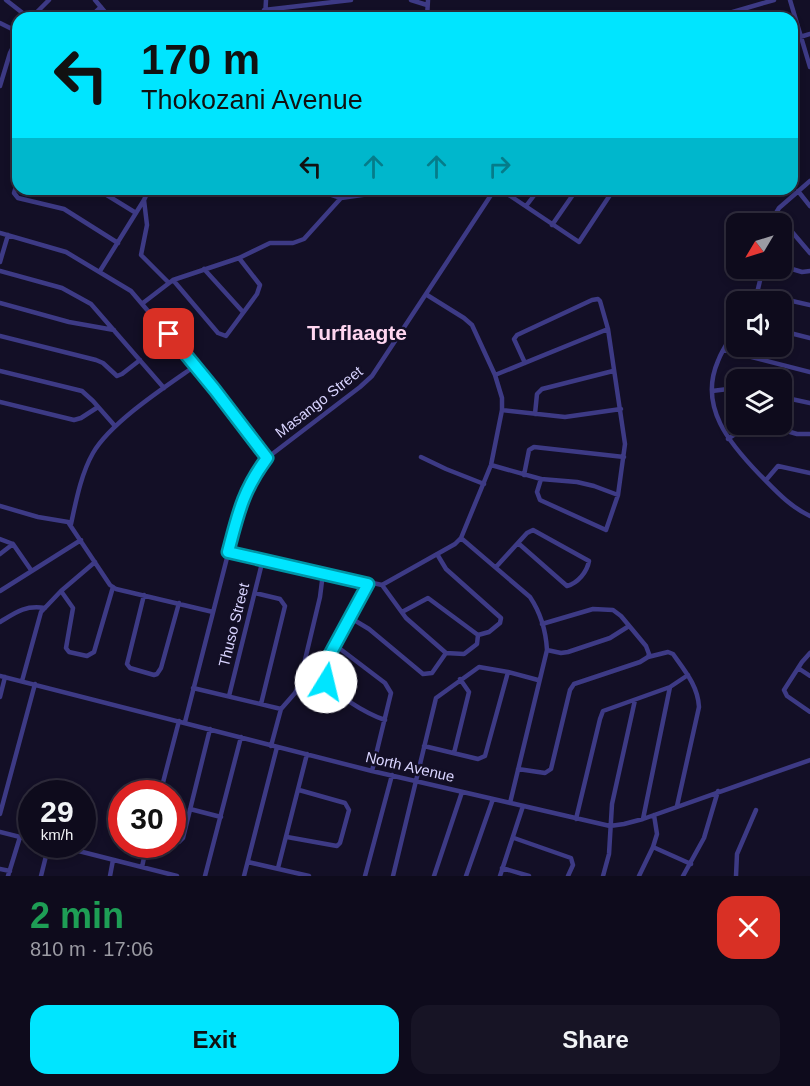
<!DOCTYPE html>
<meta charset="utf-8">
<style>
body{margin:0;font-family:Arial,sans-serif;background:#171425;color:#f1f3f6;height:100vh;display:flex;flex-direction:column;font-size:22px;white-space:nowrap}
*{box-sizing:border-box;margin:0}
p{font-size:20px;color:#9b9ba3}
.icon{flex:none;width:33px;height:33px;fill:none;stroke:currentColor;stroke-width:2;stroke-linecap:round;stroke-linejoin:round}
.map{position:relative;height:876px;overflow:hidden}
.side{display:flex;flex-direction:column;background:#0e0b1c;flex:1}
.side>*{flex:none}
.banner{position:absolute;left:12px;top:12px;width:786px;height:183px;border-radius:18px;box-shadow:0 3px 9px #0003,0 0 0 2px #2e2b3b;background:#00e5ff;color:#111;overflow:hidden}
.needle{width:39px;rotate:232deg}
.buttons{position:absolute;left:726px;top:213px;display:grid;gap:12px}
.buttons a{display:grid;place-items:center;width:66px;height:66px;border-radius:12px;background:#0e0b1c;box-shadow:0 3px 9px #0003,0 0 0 2px #2e2b3b;font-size:30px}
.speed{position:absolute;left:18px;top:780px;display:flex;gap:12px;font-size:30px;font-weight:700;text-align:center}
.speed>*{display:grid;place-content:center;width:78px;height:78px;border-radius:50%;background:#0e0b1c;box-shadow:0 3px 9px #0003,0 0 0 2px #2e2b3b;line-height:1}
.speed small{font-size:15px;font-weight:400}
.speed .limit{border:9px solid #d22;background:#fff;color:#111}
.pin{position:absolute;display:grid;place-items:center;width:51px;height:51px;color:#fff;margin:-26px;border-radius:12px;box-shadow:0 3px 9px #0006}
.me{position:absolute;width:66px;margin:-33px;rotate:9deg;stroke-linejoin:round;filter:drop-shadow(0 0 4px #0008)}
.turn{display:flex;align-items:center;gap:21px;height:126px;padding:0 30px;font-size:27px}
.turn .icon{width:78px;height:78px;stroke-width:2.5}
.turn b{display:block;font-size:42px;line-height:51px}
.lanes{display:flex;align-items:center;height:57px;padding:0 30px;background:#0003;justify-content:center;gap:30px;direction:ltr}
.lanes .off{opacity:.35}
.round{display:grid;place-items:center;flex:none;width:63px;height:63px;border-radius:18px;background:#171425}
.overview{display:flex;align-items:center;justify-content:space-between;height:102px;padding:0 30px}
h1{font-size:36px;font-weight:700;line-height:45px;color:#1e9e55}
.primary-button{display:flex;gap:12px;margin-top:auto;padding:12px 30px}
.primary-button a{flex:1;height:69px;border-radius:18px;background:#00e5ff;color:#111;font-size:24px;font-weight:700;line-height:69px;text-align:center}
.primary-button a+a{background:#171425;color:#f1f3f6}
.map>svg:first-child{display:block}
</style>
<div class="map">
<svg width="810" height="876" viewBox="0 0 810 876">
<rect width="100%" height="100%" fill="#130f26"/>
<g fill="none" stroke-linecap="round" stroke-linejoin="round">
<path stroke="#3d3a85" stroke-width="4.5" d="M6,0l23,18
M95,0l15,18
M411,0l16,5
M790,0l20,67
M264,10l87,-10
M31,18l18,-18
M89,18l12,-11
M265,18l1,-18
M427,18l1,-18
M712,18l62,-18
M0,23l18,9
M800,37l10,-3
M0,86l10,-33 8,-16
M18,179l-4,14 4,5 46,11 54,34
M810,181l-31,27 -3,5 34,40
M97,189l39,24
M325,189l7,6 9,3 63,-9
M500,189l79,53 35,-53
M798,191l12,15
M144,200l3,25 -6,30 28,28
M526,206l13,-17
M552,225l25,-36
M0,233l66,19 65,39 84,99 52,68
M0,262l8,-27
M782,266l20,6 8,-1
M204,269l39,43
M0,271l62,17 29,16 73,84
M100,271l44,-71 5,-11
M173,280l45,53 8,3 31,-42 3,-9 -21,-27
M757,293l53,12
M752,302l5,-9 6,-25
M0,303l69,19 45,8
M143,303l30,-23 66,-22 31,-15h23l11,-4 37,-41
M736,329c-6,10 -14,21 -18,32 -20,46 12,83 42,114 16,16 29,31 50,41
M782,331l28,7
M0,336l96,24 7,3 14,13 5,-2 18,-14
M724,350l86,22
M525,363l-11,-24 3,-4 75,-35 6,-1 2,2 8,28 17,115 -7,51 -12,35 -66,-30 -3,-8 4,-13
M0,371l82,20 11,10 22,25
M495,375l113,-46
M712,391l24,-3
M782,397l28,6
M0,402l74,18 7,-2 17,-11
M502,410l63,7 56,-8
M535,414l2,-20 5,-5 71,-18
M763,424l34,10h13
M728,439l22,-15
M421,457l25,12 38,15
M491,465l50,14 36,3 17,4 24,9
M524,475l5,-25 5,-3 90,10
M766,480l12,-14 32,7
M0,506l38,11 30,5 42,63 6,4 97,23
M71,524c5,-23 10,-50 22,-71 18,-31 72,-66 102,-87
M461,538l69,59c10,15 16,35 17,53l-37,153
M0,539l13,5 18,26
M228,551l154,34 73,-41 6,-6 30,-73 11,-55v-12l-7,-23 -23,-50 -8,-7 -37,-23
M0,554l13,-10
M437,554l9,15 55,49 -1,5 -11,9 -11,3
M496,567l31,-34 6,-3 56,31c-2,11 -11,22 -22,25l-49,-43
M368,584l-45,83 -2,8c8,17 46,39 64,45
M382,585l24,33 40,35 18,1 13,-10 1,-9
M0,591l81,-51
M61,591l12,17 -7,40 3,4 18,4 7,-4 19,-65
M255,593l25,6 5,7 -24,98
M144,595l-17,69 3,4 24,7 3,-1 4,-6 18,-65
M402,612l26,-14 50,37
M349,617l20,12 54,45 9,-1 14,-20
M0,622c16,-10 25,-17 45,-14
M335,645l50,38 6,10 -19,78
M547,650l14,3 7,-1 42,-14 19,-12
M810,653l-8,9 -18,28 3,6 23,16
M648,657l20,-5 5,2c12,17 25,32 26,53l-22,99
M798,668l12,8
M0,676l372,95 238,55 14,-2 19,-5 167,-59
M22,681l19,-69 20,-21 34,-29
M193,688l88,21 14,-16 4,-8 21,-88 3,-24
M229,696l34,-137
M0,697l5,-20
M185,722l55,-215 11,-26 16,-23 93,-71 12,-11 123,-187
M271,746l10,-37
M424,746l54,13 7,-3 23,-84
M454,753l15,-61 -9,-13
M518,769l27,4 6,-4 19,-79 4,-6 66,-22 8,-5 1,-3 -3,-8 -25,-30 -8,-6 -20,-1 -51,15
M160,794l19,-73
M190,809l31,8
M0,814l35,-130
M576,819l24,-100 3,-8 67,-24 18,-12
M643,819l27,-132
M0,832l32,8
M287,837l50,9 3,-3 9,-33 -4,-7 -46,-13
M514,838l57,20 2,7 -5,11
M172,841l7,1 4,-4 27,-109
M51,844l126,32
M653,847l4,-13 -3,-19
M248,862l61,14
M142,867l5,-23
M278,868l29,-114
M502,868l27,8
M0,869l10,2
M8,876l12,-39
M41,876l8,-32
M110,876l3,-16
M205,876l36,-139
M244,876l33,-129
M365,876l27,-101
M393,876l43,-178 43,-31 29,5 30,8
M434,876l28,-84
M466,876l27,-77
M500,876l23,-70
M603,876l6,-22 3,-50 23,-104
M639,876l14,-29 38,17
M683,876l21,-38 14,-47
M736,876l1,-22 19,-44"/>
</g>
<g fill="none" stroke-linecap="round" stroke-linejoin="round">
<g stroke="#0095a6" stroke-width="15">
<path id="route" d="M169,334l46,56 52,68c-24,32 -29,56 -39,94l140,32 -45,83 -2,8 5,7"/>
</g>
<use href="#route" stroke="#00e5ff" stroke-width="10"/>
</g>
<g text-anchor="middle" stroke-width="5" stroke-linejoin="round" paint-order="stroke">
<g font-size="15" fill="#d9d4ff" stroke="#130f26">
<text transform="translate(319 402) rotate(-38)" y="5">Masango Street</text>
<text transform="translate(234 625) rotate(-76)" y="5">Thuso Street</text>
<text transform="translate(410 767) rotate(13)" y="5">North Avenue</text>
</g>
<g font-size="21" font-weight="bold" fill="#ffd6f0" stroke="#130f26">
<text x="357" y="340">Turflaagte</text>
</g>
</g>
</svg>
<div class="buttons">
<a><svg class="needle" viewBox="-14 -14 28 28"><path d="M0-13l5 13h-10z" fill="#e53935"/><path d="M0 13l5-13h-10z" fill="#9b9ba3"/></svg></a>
<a><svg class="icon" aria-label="sound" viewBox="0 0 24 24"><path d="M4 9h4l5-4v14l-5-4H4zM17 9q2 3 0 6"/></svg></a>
<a><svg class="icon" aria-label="layers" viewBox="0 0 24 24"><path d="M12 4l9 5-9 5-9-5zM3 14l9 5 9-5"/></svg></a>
</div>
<div class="speed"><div>29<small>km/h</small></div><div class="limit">30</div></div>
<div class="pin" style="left:169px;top:334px;background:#d93025"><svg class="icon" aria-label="arrive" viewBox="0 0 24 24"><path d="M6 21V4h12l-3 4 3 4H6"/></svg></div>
<svg class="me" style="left:326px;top:682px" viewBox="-20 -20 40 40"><circle r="19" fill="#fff"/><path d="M0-13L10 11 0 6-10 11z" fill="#00e5ff"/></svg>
<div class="banner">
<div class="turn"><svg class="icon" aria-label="left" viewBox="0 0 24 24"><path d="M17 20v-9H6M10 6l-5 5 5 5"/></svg><div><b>170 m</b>Thokozani Avenue</div></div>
<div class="lanes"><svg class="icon" aria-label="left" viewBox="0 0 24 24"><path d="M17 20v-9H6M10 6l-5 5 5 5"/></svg><svg class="icon off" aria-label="ahead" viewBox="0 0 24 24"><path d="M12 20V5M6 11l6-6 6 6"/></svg><svg class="icon off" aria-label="ahead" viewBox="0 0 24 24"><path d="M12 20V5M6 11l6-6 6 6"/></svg><svg class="icon off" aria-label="right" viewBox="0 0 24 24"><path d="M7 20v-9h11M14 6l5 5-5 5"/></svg></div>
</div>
</div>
<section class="side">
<div class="overview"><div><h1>2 min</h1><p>810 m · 17:06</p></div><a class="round" style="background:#d93025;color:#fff"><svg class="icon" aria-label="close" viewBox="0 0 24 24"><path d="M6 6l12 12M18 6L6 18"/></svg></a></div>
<div class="primary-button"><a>Exit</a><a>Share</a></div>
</section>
